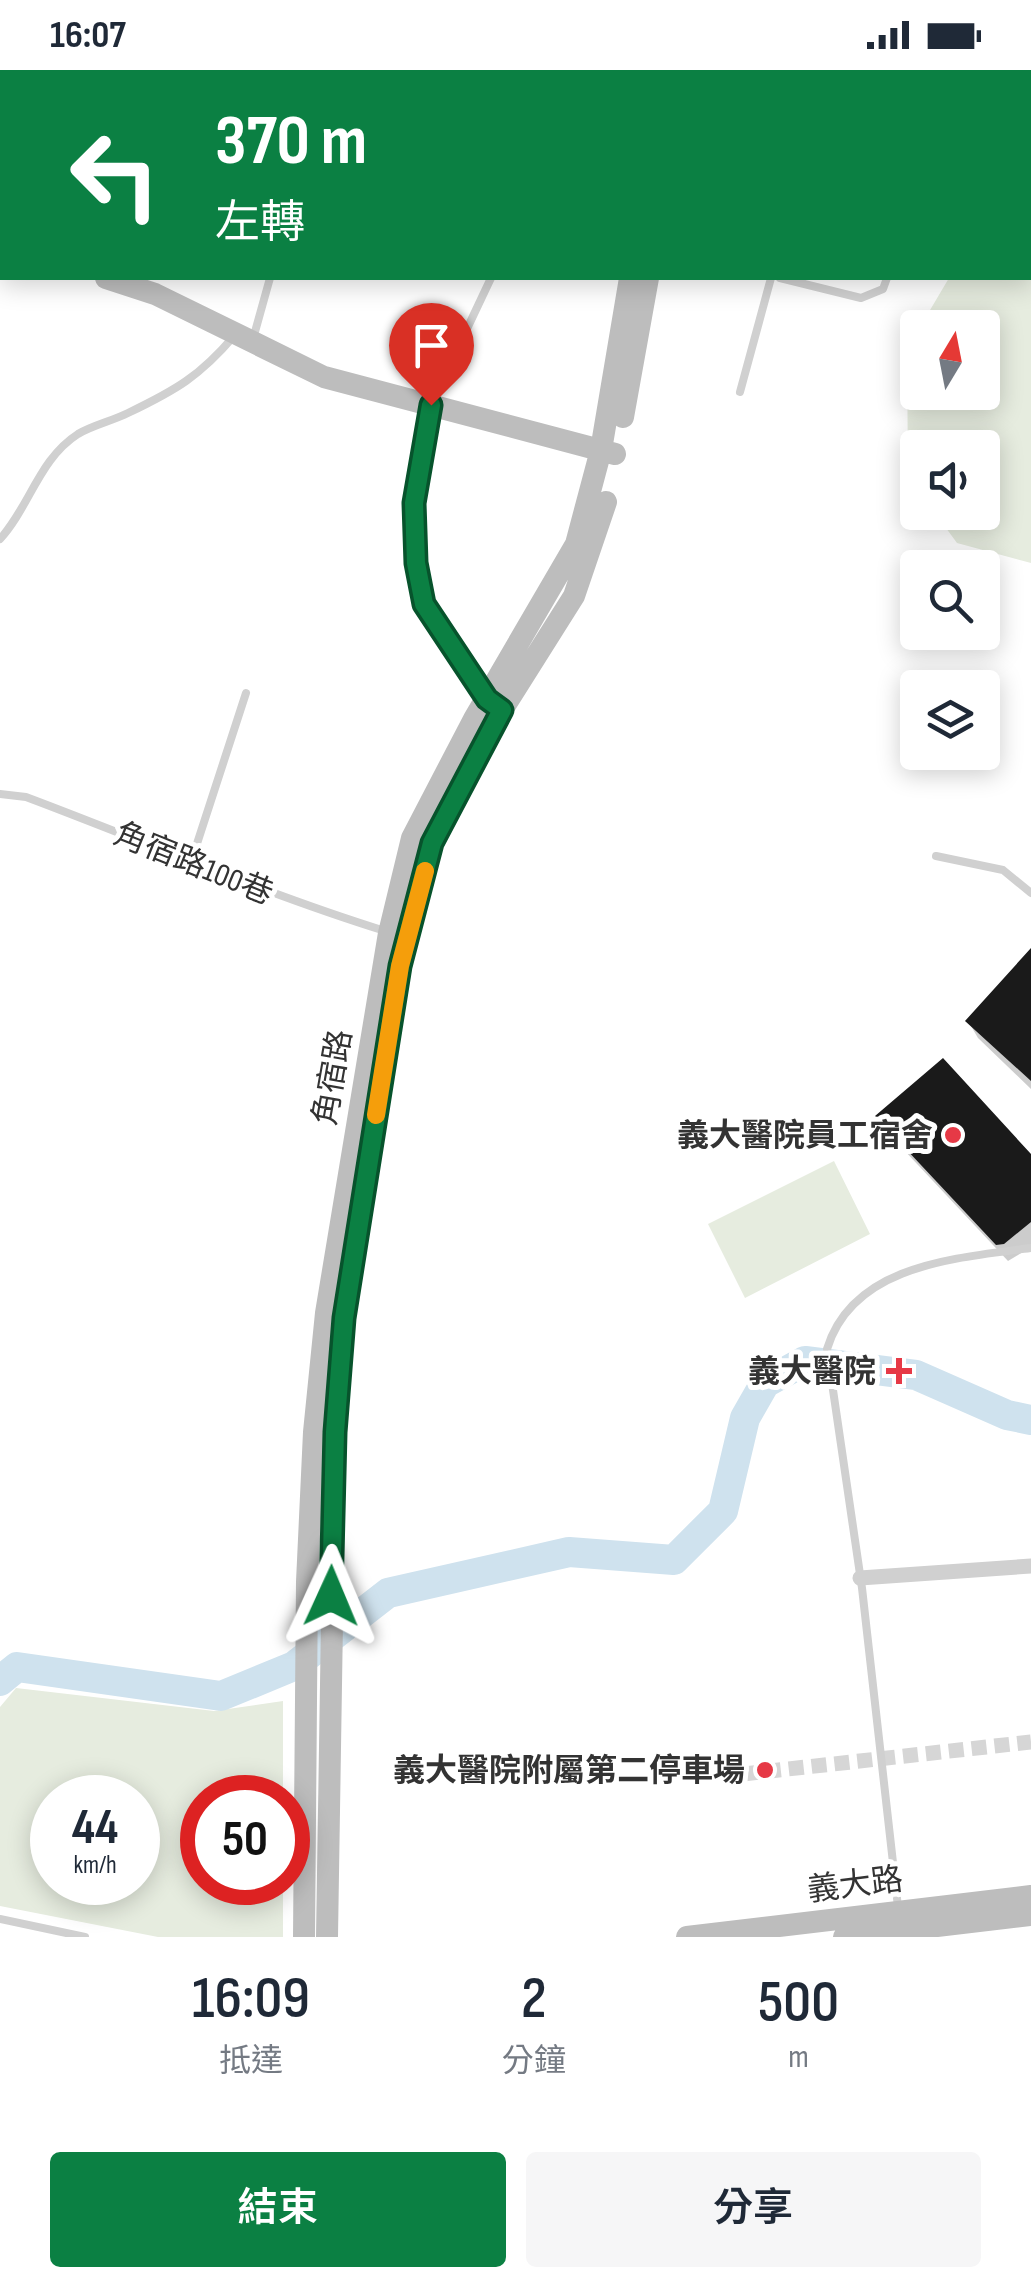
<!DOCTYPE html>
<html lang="zh-TW">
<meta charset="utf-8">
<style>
body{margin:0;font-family:"Sofia Sans Condensed","Noto Sans TC",sans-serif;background:#f6f6f7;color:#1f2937;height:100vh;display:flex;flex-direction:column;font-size:38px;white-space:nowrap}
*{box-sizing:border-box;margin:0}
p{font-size:32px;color:#747a83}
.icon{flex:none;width:55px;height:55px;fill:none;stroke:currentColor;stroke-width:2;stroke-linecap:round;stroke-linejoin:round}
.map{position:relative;height:1867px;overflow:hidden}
.details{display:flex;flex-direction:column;background:#fff;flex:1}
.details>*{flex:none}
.top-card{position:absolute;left:0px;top:0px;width:1032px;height:210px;box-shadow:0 5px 25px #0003;background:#0b8043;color:#fff;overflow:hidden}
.needle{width:65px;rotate:10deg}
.controls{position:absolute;left:900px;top:240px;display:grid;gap:20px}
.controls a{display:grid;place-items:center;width:100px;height:100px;border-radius:10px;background:#fff;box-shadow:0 5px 25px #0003;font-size:50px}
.speed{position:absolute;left:30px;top:1705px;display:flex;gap:20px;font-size:50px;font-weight:700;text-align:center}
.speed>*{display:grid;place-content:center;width:130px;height:130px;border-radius:50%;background:#fff;box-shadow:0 5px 25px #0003;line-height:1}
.speed small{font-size:25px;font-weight:400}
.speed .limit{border:15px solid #d22;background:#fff;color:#111}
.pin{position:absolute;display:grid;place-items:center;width:85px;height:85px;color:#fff;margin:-102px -42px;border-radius:50% 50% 50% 0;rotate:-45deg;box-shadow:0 0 10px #0007}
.pin .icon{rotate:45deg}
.me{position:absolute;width:110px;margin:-55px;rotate:1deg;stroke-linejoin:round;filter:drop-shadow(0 0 8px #0008)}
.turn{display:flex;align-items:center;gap:35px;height:210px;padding:0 50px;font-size:45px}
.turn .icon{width:130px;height:130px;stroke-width:2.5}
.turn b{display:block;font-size:70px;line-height:85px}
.eta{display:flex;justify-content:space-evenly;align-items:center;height:170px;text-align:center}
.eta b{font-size:60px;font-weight:600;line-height:70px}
.primary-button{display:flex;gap:20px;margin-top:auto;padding:20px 50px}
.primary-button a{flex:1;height:115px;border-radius:10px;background:#0b8043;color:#fff;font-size:40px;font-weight:600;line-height:115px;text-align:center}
.primary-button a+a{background:#f6f6f7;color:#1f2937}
.status{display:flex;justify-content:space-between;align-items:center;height:70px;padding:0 50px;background:#fff;direction:ltr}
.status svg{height:28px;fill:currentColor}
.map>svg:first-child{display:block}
</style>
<div class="status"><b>16:07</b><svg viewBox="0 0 49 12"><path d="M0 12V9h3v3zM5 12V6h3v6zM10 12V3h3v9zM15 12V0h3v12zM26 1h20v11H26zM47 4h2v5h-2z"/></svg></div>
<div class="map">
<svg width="1031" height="1867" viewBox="0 0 1031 1867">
<rect width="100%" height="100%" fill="#fff"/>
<path fill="#e6ecdf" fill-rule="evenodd" d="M1031,204v289l-74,-20 -22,-30 47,-1v-64h-64l-1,41 -9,-13 -1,-127 10,-17 1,60h64v-64l-62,-1 29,-49h81z
M834,1091l36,73 -125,64 -37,-74z
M16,1618l198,23 69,-10v96l-81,1v84l81,1v54h-125l-158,-31v-199zM52,1728h86v84h-86z"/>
<path fill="#0003" d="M773,0h89l6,2h-96z
M1031,882v137l-53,-51 -10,-17z
M878,1046l153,42v89l-23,14 -120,-128z"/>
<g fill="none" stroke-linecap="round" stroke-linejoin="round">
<path stroke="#cfe2ee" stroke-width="30" d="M0,1611l17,-14 204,29 73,-30 94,-73 181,-41 105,8 49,-49 22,-93 20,-35 40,-22 111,14 91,40 24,5"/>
</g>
<path fill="#1a1a1a" d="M1031,878v133l-66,-60z
M943,988l88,96v68l-27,22 -8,1 -121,-129z"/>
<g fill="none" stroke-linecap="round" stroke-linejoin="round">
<path stroke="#d6d6d6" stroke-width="15" stroke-dasharray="15 8" stroke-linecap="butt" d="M743,1704l288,-32"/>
<path stroke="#cdcdcd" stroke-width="2.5" stroke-dasharray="5 5" stroke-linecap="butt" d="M285,0l6,2
M361,2l2,-2"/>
<path stroke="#d0d0d0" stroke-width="8" d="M430,0l9,2
M417,2l1,-2
M1030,86h1
M780,208l81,20 22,-9 4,-11
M253,269l17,-61
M740,322l31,-114
M0,469c30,-33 39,-80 78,-105 15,-9 34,-13 50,-21 48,-23 72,-37 106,-77
M484,624l-60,-91 -8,-40 -2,-60 17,-98 60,-127
M0,724l26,3c120,45 237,96 359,134
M936,786l67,14 28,23
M192,789l54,-166
M898,1837l-36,-319 -35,-239c26,-85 130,-91 204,-101
M0,1849l85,18"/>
<path stroke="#d0d0d0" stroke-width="15" d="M860,1508l171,-12"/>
<path stroke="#bdbdbd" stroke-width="22" d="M661,2v-2
M681,2v-2
M0,162l2,1
M106,208l49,16 169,83 291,77
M623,347l25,-139
M304,1867l3,-355 7,-150 12,-119 63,-380 23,-95 62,-119 102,-175 25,-94 29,-172
M327,1867l8,-505 9,-114 57,-352 30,-123 61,-117 82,-130 32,-94
M687,1867l344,-41
M844,1867l187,-22"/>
</g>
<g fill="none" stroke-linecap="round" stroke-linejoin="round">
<g stroke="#07532c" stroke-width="25">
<path id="route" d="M331,1526l4,-164 9,-114 56,-352 32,-123 70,-133 -15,-11 -63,-95 -8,-41 -2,-60 17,-98"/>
</g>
<use href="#route" stroke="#0b8043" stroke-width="18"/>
<path stroke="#f59e0b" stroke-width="18" d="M376,1045l24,-149 25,-95"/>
</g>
<g fill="#e63946" stroke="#fff" stroke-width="4">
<circle cx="953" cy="1065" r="10"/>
<path d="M894 1286h10v10h10v10h-10v10h-10v-10h-10v-10h10z"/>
<circle cx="765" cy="1700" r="10"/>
</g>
<g text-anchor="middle" stroke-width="10" stroke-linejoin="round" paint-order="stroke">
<g font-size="32" fill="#333" stroke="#fff">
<text transform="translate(194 793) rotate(22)" y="11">角宿路100巷</text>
<text transform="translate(332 1007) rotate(-80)" y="11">角宿路</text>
<text transform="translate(855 1814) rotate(-7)" y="11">義大路</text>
</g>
<g font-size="32" font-weight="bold" fill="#333" stroke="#fff" text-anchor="end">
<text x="933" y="1076">義大醫院員工宿舍</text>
<text x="876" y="1312">義大醫院</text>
<text x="745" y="1711">義大醫院附屬第二停車場</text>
</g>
</g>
</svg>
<div class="controls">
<a><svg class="needle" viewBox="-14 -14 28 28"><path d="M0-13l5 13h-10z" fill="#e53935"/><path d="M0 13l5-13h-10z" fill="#747a83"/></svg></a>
<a><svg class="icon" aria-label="sound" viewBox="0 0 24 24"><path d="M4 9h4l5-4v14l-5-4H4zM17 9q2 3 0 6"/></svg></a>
<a><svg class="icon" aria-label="search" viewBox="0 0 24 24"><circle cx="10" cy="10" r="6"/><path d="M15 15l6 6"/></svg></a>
<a><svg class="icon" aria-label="layers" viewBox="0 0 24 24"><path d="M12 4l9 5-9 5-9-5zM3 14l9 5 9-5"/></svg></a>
</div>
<div class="speed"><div>44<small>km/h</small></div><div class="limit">50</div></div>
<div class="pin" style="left:431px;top:335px;background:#d93025"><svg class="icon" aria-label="arrive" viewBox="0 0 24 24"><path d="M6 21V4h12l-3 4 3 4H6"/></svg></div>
<svg class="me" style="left:331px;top:1526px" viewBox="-20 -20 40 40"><path d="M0-17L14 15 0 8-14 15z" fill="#0b8043" stroke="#fff" stroke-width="4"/></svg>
<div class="top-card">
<div class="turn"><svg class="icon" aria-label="left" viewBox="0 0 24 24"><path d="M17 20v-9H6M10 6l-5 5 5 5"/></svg><div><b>370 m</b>左轉</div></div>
</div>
</div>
<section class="details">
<div class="eta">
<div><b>16:09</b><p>抵達</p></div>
<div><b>2</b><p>分鐘</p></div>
<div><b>500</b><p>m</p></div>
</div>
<div class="primary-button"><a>結束</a><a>分享</a></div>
</section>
